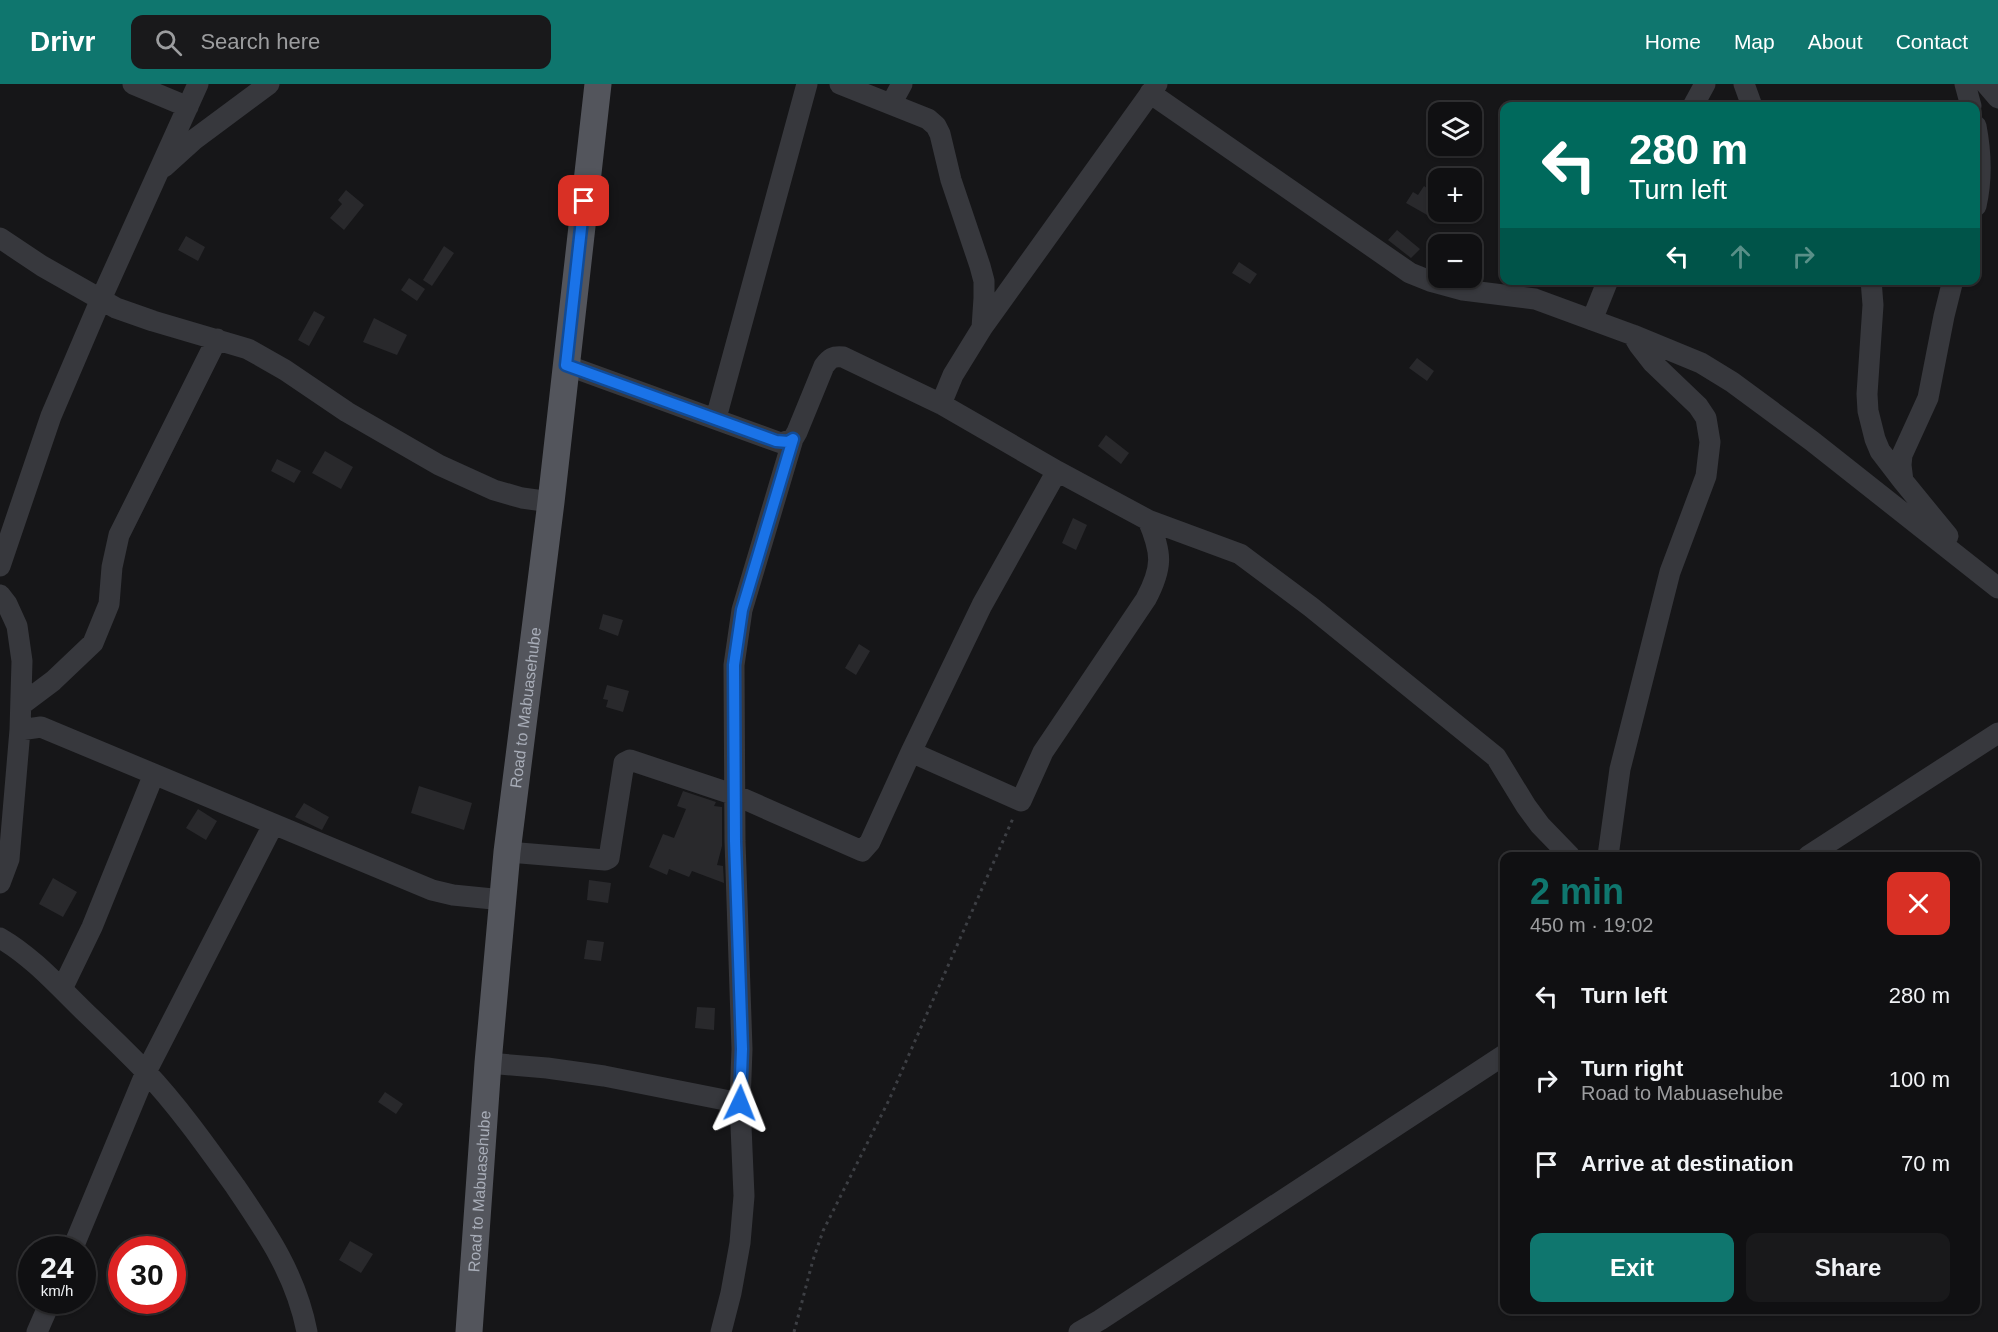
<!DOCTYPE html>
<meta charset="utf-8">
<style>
body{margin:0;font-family:Arial,sans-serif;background:#19191b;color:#f1f3f6;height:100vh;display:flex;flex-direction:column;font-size:22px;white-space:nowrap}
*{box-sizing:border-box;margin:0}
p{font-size:20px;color:#9c9d9f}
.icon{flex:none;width:33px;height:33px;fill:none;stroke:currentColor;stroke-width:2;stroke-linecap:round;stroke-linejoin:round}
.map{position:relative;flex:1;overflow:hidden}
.drawer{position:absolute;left:1500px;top:768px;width:480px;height:462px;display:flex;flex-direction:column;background:#101012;border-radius:12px;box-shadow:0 2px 4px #0004,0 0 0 2px #303032}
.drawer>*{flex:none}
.hud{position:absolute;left:1500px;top:18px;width:480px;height:183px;border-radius:12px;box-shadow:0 2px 4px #0004,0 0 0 2px #303032;background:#00695c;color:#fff;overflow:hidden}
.tools{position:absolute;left:1428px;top:18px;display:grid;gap:12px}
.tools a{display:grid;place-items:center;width:54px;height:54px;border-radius:12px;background:#101012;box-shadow:0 2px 4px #0004,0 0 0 2px #303032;font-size:30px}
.speed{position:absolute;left:18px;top:1152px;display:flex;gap:12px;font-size:30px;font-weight:700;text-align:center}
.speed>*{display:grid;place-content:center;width:78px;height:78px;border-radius:50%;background:#101012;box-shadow:0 2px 4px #0004,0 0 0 2px #303032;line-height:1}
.speed small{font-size:15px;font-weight:400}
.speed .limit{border:9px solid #d22;background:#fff;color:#111}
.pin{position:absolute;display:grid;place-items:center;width:51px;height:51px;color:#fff;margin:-26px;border-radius:12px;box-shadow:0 3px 9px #0006}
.me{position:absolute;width:66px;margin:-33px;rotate:2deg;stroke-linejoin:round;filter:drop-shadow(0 0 4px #0008)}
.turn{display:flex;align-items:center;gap:21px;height:126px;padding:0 30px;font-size:27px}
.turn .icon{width:78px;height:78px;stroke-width:2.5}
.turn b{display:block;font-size:42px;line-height:51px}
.lanes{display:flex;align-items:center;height:57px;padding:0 30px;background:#0003;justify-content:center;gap:30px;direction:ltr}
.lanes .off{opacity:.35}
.round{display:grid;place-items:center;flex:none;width:63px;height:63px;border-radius:12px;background:#19191b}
.headline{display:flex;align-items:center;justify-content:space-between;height:102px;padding:0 30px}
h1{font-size:36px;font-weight:700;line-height:45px;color:#0f766e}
.button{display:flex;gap:12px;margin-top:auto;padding:12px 30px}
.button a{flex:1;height:69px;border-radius:12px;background:#0f766e;color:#fff;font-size:24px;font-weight:700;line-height:69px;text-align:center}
.button a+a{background:#19191b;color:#f1f3f6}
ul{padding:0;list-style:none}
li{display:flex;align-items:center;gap:18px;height:84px;padding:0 30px}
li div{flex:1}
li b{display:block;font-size:22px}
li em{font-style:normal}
header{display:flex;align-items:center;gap:36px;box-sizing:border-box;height:84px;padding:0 30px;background:#0f766e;color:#fff}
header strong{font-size:28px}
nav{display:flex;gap:33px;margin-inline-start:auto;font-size:21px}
.search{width:420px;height:54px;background:#19191b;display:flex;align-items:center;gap:15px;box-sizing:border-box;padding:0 21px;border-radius:12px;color:#9c9d9f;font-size:22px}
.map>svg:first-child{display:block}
</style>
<header>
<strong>Drivr</strong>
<div class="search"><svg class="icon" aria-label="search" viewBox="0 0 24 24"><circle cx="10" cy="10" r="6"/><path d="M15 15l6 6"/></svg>Search here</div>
<nav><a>Home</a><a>Map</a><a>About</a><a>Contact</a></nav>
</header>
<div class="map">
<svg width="1998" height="1248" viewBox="0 0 1998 1248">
<rect width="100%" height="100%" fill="#161618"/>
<path fill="#29292c" d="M1424,102l14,10v6l-9,14 -23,-13 7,-11 5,3z
M346,106l18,15 -20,25 -14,-12 12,-14 -4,-4z
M1397,146l23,19 -9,9 -23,-18z
M186,152l19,11 -7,14 -20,-11z
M444,162l10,7 -22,33 -9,-6z
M1239,178l18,12 -7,10 -18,-11z
M409,194l16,11 -8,12 -16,-11z
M314,227l11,6 -16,29 -11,-6z
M374,234l33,17 -10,20 -34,-13z
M1417,274l17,13 -7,10 -18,-13z
M1106,351l23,18 -8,11 -23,-18z
M325,367l28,16 -12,22 -29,-16z
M277,375l24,12 -7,12 -23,-12z
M1073,434l14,7 -11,25 -14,-7z
M603,530l20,6 -5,16 -19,-7z
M859,560l11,7 -14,24 -11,-7z
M607,601l22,6 -6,21 -17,-5 2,-7 -5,-1z
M419,702l53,17 -8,27 -53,-17z
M683,707l33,11 -2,4 8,1v39l-5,19 6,1 1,17 -32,-12 -3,6 -20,-8 -2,6 -18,-8 14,-33 11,4 12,-29 -9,-3z
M304,719l25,14 -7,13 -27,-13z
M198,725l19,12 -11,19 -20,-12z
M53,794l24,14 -14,25 -24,-13z
M589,796l22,3 -3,20 -21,-3z
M587,856l17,2 -3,19 -17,-2z
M697,923l18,1 -1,22 -19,-2z
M385,1008l18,12 -7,10 -18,-12z
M350,1157l23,13 -12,19 -22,-13z"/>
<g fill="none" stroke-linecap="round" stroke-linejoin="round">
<path stroke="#3d3f44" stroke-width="3" stroke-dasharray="3 4.5" stroke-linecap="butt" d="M794,1248l19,-72 10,-29 66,-131 125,-284"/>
<path stroke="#37383d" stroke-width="21" d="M133,0l55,23
M840,0l88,35 8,7 4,8 11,46 29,86 4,15v17l-2,30
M1744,0l8,22
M1965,0l6,22
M1986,0l12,14
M1150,9l260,180 20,8 33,9 72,9 98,36 68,28 31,19 80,59 186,147
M891,20l11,-20
M1693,22l12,-22
M1976,42c5,26 6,54 0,80
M164,83l31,-28 74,-55
M0,154l42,28 74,42 37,13 95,28 37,21 62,42 92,53 55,25 28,8 29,4
M1871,196l2,25 -6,89 1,17 7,28 5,12 23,30 45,55
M1592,236l16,-40
M566,281l215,78 12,-4 4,-7 27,-66c6,-8 9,-10 19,-9l98,47 116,67 91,49c14,33 15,47 -2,79l-103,153 -22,49 -110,-49
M941,320l12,-29 29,-47 175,-244
M716,334l91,-334
M1903,397l-2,-16 1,-10 26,-57 16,-82 9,-36
M1148,436l92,34 71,53 185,150 30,49 14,19 30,31
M0,482l51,-150 50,-117 97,-215
M0,511l7,9 10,22 5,35 -2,69 -11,129 -9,24
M21,621l32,-24 40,-38 16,-39 3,-37 7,-32 98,-196
M20,646l21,-3 391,163 21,5 50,5
M507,768l98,8 4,-2 15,-95 6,-3 105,35 127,56 8,-9 41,-90 71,-147 75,-134
M1608,772l12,-87 50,-197 36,-96 4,-34 -4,-24 -8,-12 -45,-43 -14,-18 -6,-10
M1808,772l190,-123
M0,854c33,19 59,49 86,75 20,19 40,38 59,58 33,35 62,76 90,115 32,47 61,89 72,146
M62,905l30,-62 62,-153
M488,979l59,5 57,8 136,27
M72,1166l74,-178 127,-247
M37,1248l14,-32
M721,1248l10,-39 9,-50 4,-47 -4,-93 2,-54 -7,-208 -1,-176 8,-55 51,-171
M1079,1248l21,-12 404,-265"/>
<path stroke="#53555c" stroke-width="27" id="s1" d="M469,1248l19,-269 19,-211 44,-350 47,-418"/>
</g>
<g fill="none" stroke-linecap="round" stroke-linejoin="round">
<g stroke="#114b97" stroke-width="15">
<path id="route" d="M584,117l-18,164 210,76 12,1 5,-3 -51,171 -8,55 1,176 7,208 -2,54"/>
</g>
<use href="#route" stroke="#1a73e8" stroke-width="10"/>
</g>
<g text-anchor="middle" stroke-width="6" stroke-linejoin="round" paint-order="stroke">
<g font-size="16" fill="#a8adb8" stroke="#111113">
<text dy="6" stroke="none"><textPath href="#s1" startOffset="627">Road to Mabuasehube</textPath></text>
<text dy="6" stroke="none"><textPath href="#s1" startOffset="141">Road to Mabuasehube</textPath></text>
</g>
</g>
</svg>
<div class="tools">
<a><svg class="icon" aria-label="layers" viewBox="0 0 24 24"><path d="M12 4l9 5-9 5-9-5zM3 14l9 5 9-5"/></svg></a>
<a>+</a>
<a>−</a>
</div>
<div class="speed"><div>24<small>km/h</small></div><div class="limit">30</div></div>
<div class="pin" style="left:584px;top:117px;background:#d93025"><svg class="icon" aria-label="arrive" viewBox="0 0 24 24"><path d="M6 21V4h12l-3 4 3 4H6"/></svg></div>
<svg class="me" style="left:740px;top:1019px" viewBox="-20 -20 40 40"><path d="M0-17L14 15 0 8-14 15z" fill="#1a73e8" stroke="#fff" stroke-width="4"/></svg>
<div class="hud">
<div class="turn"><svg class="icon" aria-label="left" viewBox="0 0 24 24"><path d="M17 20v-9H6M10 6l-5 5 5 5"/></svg><div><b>280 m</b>Turn left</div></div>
<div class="lanes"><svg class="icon" aria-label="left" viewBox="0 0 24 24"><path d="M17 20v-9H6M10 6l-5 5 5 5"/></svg><svg class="icon off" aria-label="ahead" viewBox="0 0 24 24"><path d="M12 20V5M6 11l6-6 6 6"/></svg><svg class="icon off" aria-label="right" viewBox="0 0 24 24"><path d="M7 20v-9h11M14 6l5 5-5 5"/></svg></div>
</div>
<section class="drawer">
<div class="headline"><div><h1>2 min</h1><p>450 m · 19:02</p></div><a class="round" style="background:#d93025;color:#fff"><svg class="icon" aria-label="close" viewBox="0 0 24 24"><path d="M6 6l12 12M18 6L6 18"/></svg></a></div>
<ul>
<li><svg class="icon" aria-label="left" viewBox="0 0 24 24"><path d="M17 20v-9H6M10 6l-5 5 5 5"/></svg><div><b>Turn left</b></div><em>280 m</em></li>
<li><svg class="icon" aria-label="right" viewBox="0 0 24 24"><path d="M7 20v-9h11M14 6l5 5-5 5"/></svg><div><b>Turn right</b><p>Road to Mabuasehube</p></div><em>100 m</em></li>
<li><svg class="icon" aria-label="arrive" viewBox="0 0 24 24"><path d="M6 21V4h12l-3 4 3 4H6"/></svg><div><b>Arrive at destination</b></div><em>70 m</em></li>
</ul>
<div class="button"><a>Exit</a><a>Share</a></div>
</section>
</div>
